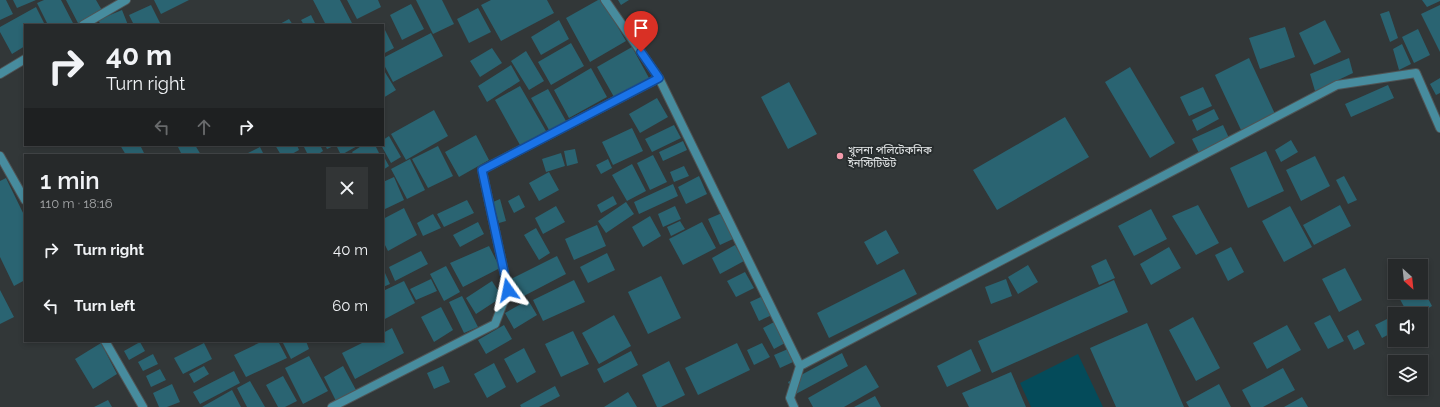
<!DOCTYPE html>
<meta charset="utf-8">
<style>
body{margin:0;font-family:Raleway,"Noto Sans Bengali",sans-serif;background:#323536;color:#f1f3f6;height:100vh;display:flex;flex-direction:column;font-size:15px;white-space:nowrap}
*{box-sizing:border-box;margin:0}
p{font-size:13px;color:#a4a6a8}
.icon{flex:none;width:22px;height:22px;fill:none;stroke:currentColor;stroke-width:2;stroke-linecap:round;stroke-linejoin:round}
.map{position:relative;flex:1;overflow:hidden}
.details{position:absolute;left:24px;top:154px;width:360px;height:188px;display:flex;flex-direction:column;background:#26292a;border-radius:0px;box-shadow:0 2px 6px #0003,0 0 0 1px #424547}
.details>*{flex:none}
.hud{position:absolute;left:24px;top:24px;width:360px;height:122px;border-radius:0px;box-shadow:0 2px 6px #0003,0 0 0 1px #424547;background:#26292a;color:#f1f3f6;overflow:hidden}
.needle{width:26px;rotate:153deg}
.controls{position:absolute;left:1388px;top:259px;display:grid;gap:8px}
.controls a{display:grid;place-items:center;width:40px;height:40px;border-radius:0px;background:#26292a;box-shadow:0 2px 6px #0003,0 0 0 1px #424547;font-size:20px}
.pin{position:absolute;display:grid;place-items:center;width:34px;height:34px;color:#fff;margin:-41px -17px;border-radius:50% 50% 50% 0;rotate:-45deg;box-shadow:0 0 4px #0007}
.pin .icon{rotate:45deg}
.me{position:absolute;width:44px;margin:-22px;rotate:348deg;stroke-linejoin:round;filter:drop-shadow(0 0 3px #0008)}
.turn{display:flex;align-items:center;gap:14px;height:84px;padding:0 16px;font-size:18px}
.turn .icon{width:52px;height:52px;stroke-width:2.5}
.turn b{display:block;font-size:28px;line-height:34px}
.lanes{display:flex;align-items:center;height:38px;padding:0 16px;background:#0003;justify-content:center;gap:20px;direction:ltr}
.lanes .off{opacity:.35}
.round{display:grid;place-items:center;flex:none;width:42px;height:42px;border-radius:0px;background:#323536}
.overview{display:flex;align-items:center;justify-content:space-between;height:68px;padding:0 16px}
h1{font-size:24px;font-weight:600;line-height:30px}
ul{padding:0;list-style:none}
li{display:flex;align-items:center;gap:12px;height:56px;padding:0 16px}
li div{flex:1}
li b{display:block;font-size:15px}
li em{font-style:normal}
.map>svg:first-child{display:block}
</style>
<div class="map">
<svg width="1440" height="407" viewBox="0 0 1440 407">
<rect width="100%" height="100%" fill="#323738"/>
<path fill="#044b5a" d="M1078,354l25,53h-72l-11,-24z"/>
<path fill="#2a6472" d="M0,0h6l7,14 -13,6z
M13,0h23l-19,8z
M44,0h17l13,25h-26l-11,-22z
M66,0h30l7,12 -24,13z
M154,0h35l-28,14z
M313,0h27l13,25h-27z
M347,0h31l3,7 -24,12z
M416,0h26l12,24 -21,10z
M491,0h56l7,13 -53,28 -20,-36z
M598,0h4l24,41 -36,21 -24,-44z
M618,0h11l-8,5z
M1422,0h18v1l-13,6z
M411,4l13,25 -22,11 -12,-25z
M151,5l9,18 -5,2h-21l-5,-10z
M1440,5v47l-19,-38z
M36,7l9,18h-20v21l-13,8 -12,-22v-5z
M478,8l13,24 -22,11 -12,-24z
M122,10l6,15h-27l-3,-5z
M1389,11l9,27 -8,4 -10,-28z
M311,15l5,10h-12l-3,-5z
M289,19l4,6h-15z
M559,20l10,19 -28,16 -10,-18z
M1325,20l16,32 -27,13 -15,-32z
M1285,27l10,30 -35,12 -11,-31z
M384,28l10,20 -11,6v-25z
M1418,29l12,26 -16,8 -12,-26z
M431,33l12,23 -50,26 -10,-19v-5z
M571,43l13,23 -33,19 -13,-23z
M1402,44l9,20 -12,6 -6,-21z
M632,47l17,31 -35,19 -17,-30z
M492,48l10,15 -22,14 -10,-16z
M526,51l18,30 -15,9 -18,-29z
M1249,58l26,56 -34,16 -26,-55z
M1349,58l4,15 -38,18 -5,-17z
M511,65l9,16 -33,21 -9,-16z
M1130,67l45,76 -25,15 -45,-76z
M591,68l16,29 -38,21 -15,-28z
M383,69l13,21 -13,8z
M1440,78v15l-4,2 -6,-11z
M789,82l28,52 -29,15 -27,-52z
M1388,85l6,13 -43,19 -6,-13z
M520,86l26,45 -26,14 -25,-45z
M1203,87l9,19 -23,10 -9,-19z
M548,89l18,32 -17,9 -18,-32z
M657,98l11,19 -28,16 -11,-19z
M1214,109l5,10 -22,12 -5,-11z
M434,110l14,26 -42,24 -15,-26z
M1065,117l24,40 -92,53 -24,-40z
M674,125l7,13 -29,14 -7,-13z
M1223,125l6,13 -30,15 -7,-14z
M632,128l11,23 -30,14 -11,-23z
M476,135l13,25 -30,17 -14,-25z
M389,136l12,21 -10,6 -10,-18h2v-5z
M1291,140l7,12 -17,10 -6,-12z
M683,141l4,9 -24,11 -4,-9z
M120,145h20l5,10h-19z
M177,145h18l6,10h-19z
M275,145h22l2,5 -9,5h-9z
M308,145h12l3,6 -6,4h-9l-4,-8z
M325,145h11l-9,4z
M341,145h18l-18,10 -4,-8z
M363,145h12l4,8 -3,2h-22l-2,-3z
M438,146l15,30 -25,12 -16,-29z
M260,147l4,8h-20z
M575,149l3,14 -11,3 -3,-15z
M1266,151l18,40 -36,17 -18,-40z
M561,153l4,13 -19,6 -4,-13z
M383,155l6,11 -6,4z
M653,155l14,27 -17,8 -13,-27z
M1315,156l15,30 -29,15 -15,-31z
M410,159l15,31 -18,9 -16,-30z
M608,159l4,9 -11,6 -5,-9z
M632,164l14,27 -19,10 -15,-26z
M684,166l5,10 -15,6 -4,-10z
M549,172l10,18 -20,11 -10,-18z
M699,176l8,18 -21,10 -8,-17z
M1344,176l13,24 -9,4 -12,-24z
M394,177l10,23 -21,10v-28z
M6,178l19,39v63l-11,6 -14,-29v-76z
M673,184l5,12 -39,18 -5,-12z
M519,195l6,12 -11,6 -6,-12z
M613,196l4,8 -16,9 -4,-8z
M500,199l6,22 -7,2 -6,-21z
M467,200l7,13 -30,14 -7,-13z
M626,202l8,12 -28,19 -8,-12z
M1198,205l21,38 -23,12 -24,-39z
M1340,205l11,21 -37,19 -11,-20z
M556,206l9,16 -22,12 -8,-16z
M675,206l6,13 -18,8 -5,-13z
M1290,206l22,41 -28,15 -22,-41z
M404,208l13,27 -29,16 -5,-10v-22z
M1151,209l16,30 -33,17 -16,-30z
M722,213l11,26 -13,6 -12,-26z
M433,214l8,14 -18,8 -6,-13z
M650,216l11,20 -18,11 -11,-20z
M680,221l5,8 -14,7 -4,-9z
M478,222l6,12 -24,13 -7,-12z
M702,222l14,26 -33,17 -14,-26z
M597,225l9,21 -32,14 -9,-21z
M536,228l14,25 -11,7 -15,-25z
M886,230l13,23 -22,12 -13,-23z
M735,245l9,16 -24,13 -8,-16z
M489,246l11,22 -37,19 -13,-24z
M1169,247l12,21 -30,17 -11,-21z
M1231,247l13,25 -16,9 -13,-26z
M421,251l7,13 -33,17 -6,-14z
M607,253l8,17 -27,13 -8,-16z
M557,256l9,18 -46,24 -9,-19z
M1106,259l9,19 -16,7 -8,-19z
M1028,265l10,17 -20,12 -10,-17z
M446,266l14,26 -16,9 -14,-27z
M1345,268l17,32 -23,12 -17,-33z
M904,269l13,25 -88,44 -12,-25z
M745,272l9,16 -18,9 -9,-16z
M385,273l5,11 -7,3v-13z
M661,276l20,42 -33,16 -20,-42z
M431,279l6,12 -21,9 -6,-11z
M1006,279l6,17 -21,8 -6,-17z
M574,280l11,22 -42,19 -10,-21z
M1114,280l14,32 -136,61 -14,-32z
M404,281l11,22 -32,17v-29z
M492,281l10,16 -26,17 -10,-16z
M1421,285l11,21 -14,8h-10l-12,-22h25z
M0,290l14,27 -14,7z
M462,296l16,31 -14,6 -15,-31z
M763,296l9,19 -13,6 -9,-19z
M528,300l9,15 -23,14 -9,-16z
M441,307l12,23 -19,12 -13,-25z
M614,315l17,31 -32,18 -17,-31z
M1330,315l14,26 -16,8 -14,-26z
M1395,315v16l-13,7 -7,-13z
M1193,317l27,51 -24,13 -27,-51z
M774,322l11,21 -11,6 -11,-21z
M1147,323l37,84h-68l-26,-59z
M504,325l8,14 -26,15 -8,-14z
M1287,325l14,25 -34,19 -14,-26z
M392,328l12,25 -49,26 -13,-26 24,-12h17v-8z
M1358,330l7,14 -11,6 -7,-14z
M573,331l16,33 -28,13 -16,-33z
M263,341h15l9,17 -41,19 -12,-22z
M282,341h24l3,8 -18,10z
M140,342l5,9 -16,9 -5,-9z
M101,343l16,31 -24,15 -18,-30z
M204,343l8,16 -29,15 -9,-16z
M737,343l13,27 -52,25 -13,-27z
M762,343l8,14 -16,8 -7,-15z
M524,348l12,24 -19,11 -13,-24z
M788,349l5,13 -13,6 -6,-13z
M971,349l10,22 -34,16 -10,-21z
M631,351l7,14 -34,18 -7,-14z
M842,353l6,13 -54,29 -6,-13z
M153,354l5,10 -15,7 -5,-9z
M309,356l19,35 -25,13 -18,-36z
M669,361l16,34 -24,12h-4l-15,-32z
M494,363l12,24 -19,11 -13,-24z
M866,365l13,22 -35,20h-31l-5,-9z
M204,366l5,8 -15,9 -5,-9z
M343,366l13,24 -20,11 -12,-24z
M443,366l7,16 -16,7 -7,-16z
M1283,368l12,22 -32,17h-12l-9,-17z
M160,369l6,11 -15,7 -5,-11z
M234,371l6,12 -40,21 -7,-12z
M1011,372l15,35h-57l-7,-14z
M283,376l14,25 -12,6h-7l-12,-22z
M250,381l15,26h-18l-10,-19z
M172,384l8,18 -13,5h-8l-6,-14z
M1219,384l12,23h-42l-3,-5z
M555,386l5,10 -21,11h-18l-1,-2z
M232,390l9,17h-39z
M628,392l9,15h-33z
M875,396l6,11h-27z
M1302,397l6,10h-24z
M108,400l4,7h-18z"/>
<g fill="none" stroke-linecap="round" stroke-linejoin="round">
<g stroke="#4f5455" stroke-width="10">
<path id="lane" d="M83,25l43,-25
M0,74l25,-15"/>
</g>
<g stroke="#4f5455" stroke-width="10">
<path id="street" d="M605,0l54,78 141,288 537,-281 79,-12 24,55
M0,156l25,44
M105,341l38,66
M332,407l163,-83 13,-34 -26,-120 177,-92
M794,407l-4,-9 10,-32"/>
</g>
<use href="#lane" stroke="#478c9e" stroke-width="8"/>
<use href="#street" stroke="#478c9e" stroke-width="8"/>
</g>
<g fill="none" stroke-linecap="round" stroke-linejoin="round">
<g stroke="#114b97" stroke-width="10">
<path id="route" d="M508,290l-26,-120 177,-92 -18,-26"/>
</g>
<use href="#route" stroke="#1a73e8" stroke-width="7"/>
</g>
<circle fill="#f39aab" stroke="#282d2e" stroke-width="1.5" cx="840" cy="156" r="4"/>
<g text-anchor="middle" stroke-width="4" stroke-linejoin="round" paint-order="stroke">
<g font-size="11" fill="#e7eaeb" stroke="#282d2e" text-anchor="start">
<text x="848" y="154">খুলনা পলিটেকনিক<tspan x="848" dy="13">ইনস্টিটিউট</tspan></text>
</g>
</g>
</svg>
<div class="controls">
<a><svg class="needle" viewBox="-14 -14 28 28"><path d="M0-13l5 13h-10z" fill="#e53935"/><path d="M0 13l5-13h-10z" fill="#a4a6a8"/></svg></a>
<a><svg class="icon" aria-label="sound" viewBox="0 0 24 24"><path d="M4 9h4l5-4v14l-5-4H4zM17 9q2 3 0 6"/></svg></a>
<a><svg class="icon" aria-label="layers" viewBox="0 0 24 24"><path d="M12 4l9 5-9 5-9-5zM3 14l9 5 9-5"/></svg></a>
</div>
<div class="pin" style="left:641px;top:52px;background:#d93025"><svg class="icon" aria-label="arrive" viewBox="0 0 24 24"><path d="M6 21V4h12l-3 4 3 4H6"/></svg></div>
<svg class="me" style="left:508px;top:290px" viewBox="-20 -20 40 40"><path d="M0-17L14 15 0 8-14 15z" fill="#1a73e8" stroke="#fff" stroke-width="4"/></svg>
<div class="hud">
<div class="turn"><svg class="icon" aria-label="right" viewBox="0 0 24 24"><path d="M7 20v-9h11M14 6l5 5-5 5"/></svg><div><b>40 m</b>Turn right</div></div>
<div class="lanes"><svg class="icon off" aria-label="left" viewBox="0 0 24 24"><path d="M17 20v-9H6M10 6l-5 5 5 5"/></svg><svg class="icon off" aria-label="ahead" viewBox="0 0 24 24"><path d="M12 20V5M6 11l6-6 6 6"/></svg><svg class="icon" aria-label="right" viewBox="0 0 24 24"><path d="M7 20v-9h11M14 6l5 5-5 5"/></svg></div>
</div>
<section class="details">
<div class="overview"><div><h1>1 min</h1><p>110 m · 18:16</p></div><a class="round"><svg class="icon" aria-label="close" viewBox="0 0 24 24"><path d="M6 6l12 12M18 6L6 18"/></svg></a></div>
<ul>
<li><svg class="icon" aria-label="right" viewBox="0 0 24 24"><path d="M7 20v-9h11M14 6l5 5-5 5"/></svg><div><b>Turn right</b></div><em>40 m</em></li>
<li><svg class="icon" aria-label="left" viewBox="0 0 24 24"><path d="M17 20v-9H6M10 6l-5 5 5 5"/></svg><div><b>Turn left</b></div><em>60 m</em></li>
</ul>
</section>
</div>
